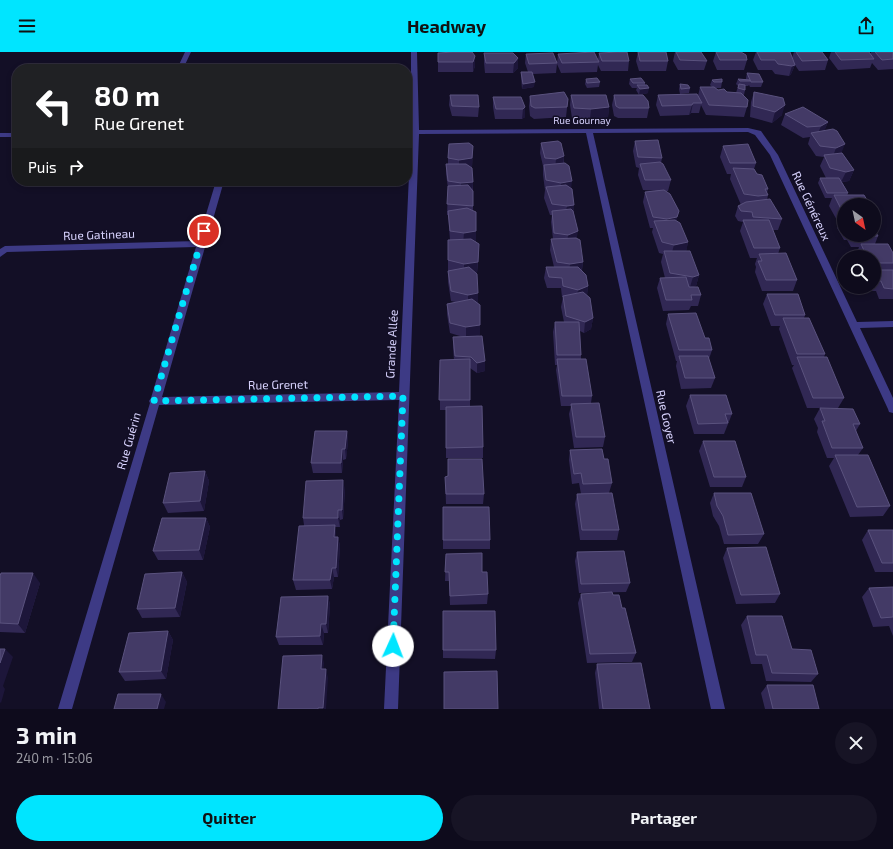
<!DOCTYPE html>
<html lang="fr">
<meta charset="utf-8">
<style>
body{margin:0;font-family:"Exo 2",sans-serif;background:#171425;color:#f1f3f6;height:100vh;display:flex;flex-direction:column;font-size:15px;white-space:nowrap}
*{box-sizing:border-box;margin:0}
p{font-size:13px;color:#9b9ba3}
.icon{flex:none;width:22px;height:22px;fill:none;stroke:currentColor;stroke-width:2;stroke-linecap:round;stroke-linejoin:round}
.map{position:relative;height:657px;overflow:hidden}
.drawer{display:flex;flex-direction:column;background:#0e0b1c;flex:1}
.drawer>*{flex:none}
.banner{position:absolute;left:12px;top:12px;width:400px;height:122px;border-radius:16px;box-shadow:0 2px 6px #0003,0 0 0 1px #2e2b3b;background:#202124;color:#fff;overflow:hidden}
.needle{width:26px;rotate:147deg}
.controls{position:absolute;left:837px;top:146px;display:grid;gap:8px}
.controls a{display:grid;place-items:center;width:44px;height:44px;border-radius:50%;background:#0e0b1c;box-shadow:0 2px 6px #0003,0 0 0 1px #2e2b3b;font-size:20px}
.pin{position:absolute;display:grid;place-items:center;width:34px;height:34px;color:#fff;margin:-17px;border:2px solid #fff;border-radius:50%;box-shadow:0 1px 4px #0007}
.me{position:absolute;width:44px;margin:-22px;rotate:2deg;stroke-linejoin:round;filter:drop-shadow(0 0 3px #0008)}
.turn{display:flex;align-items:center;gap:14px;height:84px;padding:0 16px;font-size:18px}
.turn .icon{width:52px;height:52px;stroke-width:2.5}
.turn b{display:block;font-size:28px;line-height:34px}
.then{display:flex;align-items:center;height:38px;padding:0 16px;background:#0003;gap:8px;font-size:15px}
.round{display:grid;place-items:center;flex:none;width:42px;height:42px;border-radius:21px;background:#171425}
.headline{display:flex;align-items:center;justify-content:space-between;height:68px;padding:0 16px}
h1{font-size:24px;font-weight:700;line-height:30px}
.button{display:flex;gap:8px;margin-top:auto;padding:8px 16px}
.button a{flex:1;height:46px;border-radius:24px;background:#00e5ff;color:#111;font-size:16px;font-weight:700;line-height:46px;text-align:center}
.button a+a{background:#171425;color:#f1f3f6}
header{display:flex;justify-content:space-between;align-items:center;height:52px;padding:0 16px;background:#00e5ff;color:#111;font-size:18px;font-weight:700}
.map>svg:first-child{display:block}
</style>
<header><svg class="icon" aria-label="menu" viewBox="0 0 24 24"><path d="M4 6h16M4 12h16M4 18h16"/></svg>Headway<svg class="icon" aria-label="share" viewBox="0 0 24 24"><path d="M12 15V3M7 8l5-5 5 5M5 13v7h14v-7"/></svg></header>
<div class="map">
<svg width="893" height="657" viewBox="0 0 893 657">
<rect width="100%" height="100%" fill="#130f26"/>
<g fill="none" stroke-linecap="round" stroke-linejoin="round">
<path fill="#3d3a85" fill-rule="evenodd" d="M185,0h6l-8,17h-6z
M411,0h6l2,78 329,-2 13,3 17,24 79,167 36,-1v6l-33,1 33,70v15l-4,-1 -1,-3 -118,-254 -15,-20 -7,-3 -155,1 132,576h-14l-125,-576 -167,1 -21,575h-14l15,-309 -240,5 -87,304h-14l92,-306 -1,-2 2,-3 45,-151 -189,5 -7,5v-8l5,-3 193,-5 18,-60h8l-62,216 237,-5 12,-260z
M0,81h17v4h-17z"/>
</g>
<path fill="#312854" d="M638,0l30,9 -2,10h-27l-3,-10z
M675,0h26l6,9 -3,9h-26l-5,-9z
M716,0h25l6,8 -3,10h-27l-4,-9z
M756,0h34l2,6 2,-6h28l6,8 -3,10 -26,1 -4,-6 -4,9 -2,2 -14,-2 -3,-4h-14l-5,-10z
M831,0h38l2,2v-2h22v17l-15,1 -6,-7 -2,5 -32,2 -9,-12z
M484,1l34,5v10l-5,5h-28l-1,-10z
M599,1l30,8 -1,10h-27l-3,-6 -1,7 -36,1 -4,-9 -1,9 -23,1 1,13 -12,2 -1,-12v-5h7l-3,-9 1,-9 31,9 1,-9 40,6z
M475,4v10l-2,6h-35v-10z
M747,21l16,9 -2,5h-11l-1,-2 -1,1h-3v4l-1,5h-2l5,12 -3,10 -38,-2 -5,-10 -2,8h-8l-2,2 -29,1 -4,-11 2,-10 40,1 2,-9h12l-2,-2 2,-5 10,2 -1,6h-6l3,2 9,2 9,1 2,-7 -2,-2 2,-5h8v-1z
M586,27l14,3 -1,5 -12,1 -2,-4z
M630,27l15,4v2l3,8 -9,2 -3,-5 1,-2h-5l-3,-4z
M680,32l10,4 -1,5 -9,1 -1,-5z
M754,40l28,23 -10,8 -22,-6 1,-15z
M450,43l29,12 -1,10 -26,-1 -3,-11z
M571,43l38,12 -1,10 -18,2 -18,-1 -2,-13z
M614,43l35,13 -2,10h-29l-4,-2 -2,-11z
M530,44l38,3 -2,18 -32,2 -4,-3 -1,-10z
M493,45l32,10v10l-3,2h-27l-2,-12z
M785,62l43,8 -4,9 18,22 12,17 -5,11 -7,1 6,11 -4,12v30h30l4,1 -3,8 18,9v46h-14l-3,-8h-8l-2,-4h8v-30h-17l-1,-2 3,-8h-8l-4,-7h-3l-7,-12 3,-6h-2l-9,-16 3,-8h-7l-7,-15 2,-5h6l-6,-12 4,-9 -8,-1 -8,-12 2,-7 -7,1 -22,-13z
M635,89l27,17 -1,5 10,17 -3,11h-3l11,30 12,21 -2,9 13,24 -3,11 -4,1 9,8 -3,11h-7l-2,4 -26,1 -6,-23 3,-10h5l-4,-16 2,-8 -4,-1 -7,-21 1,-4h-3l-7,-26 2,-10 13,-1 -15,-1 -5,-15 1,-7 -3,-1 -3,-16z
M541,91l23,13v7l7,26 6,49 6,24 -1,8 6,16 -1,9 6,23 -2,11 -7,4 -4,-2 1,24v4l11,37 -1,7 14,34 -2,10 -29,1 -5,-34 2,-8h-10l-5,-36 1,-5h-2l-2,-33 2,-10h9l-3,-15 2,-10h-1l-1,-9h-14l-3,-10 2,-11h8l-4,-17 1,-11h2l-2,-17 1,-7h-2l-6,-17 1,-8 -2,-15v-9l-3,-13z
M473,94l-1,22 1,22v21l3,20v10l3,13 -2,19h-2l5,62 -8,2 13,24v10l-8,2 -7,-5v38l13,41v11h-37v-48h-6v-50h14l-1,-12v-11h10l-13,-4 -3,-19v-10l8,-2 -4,-1 -3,-19v-11h1h-1v-31h2l-2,-25h-1l1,-27 -2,-14v-10h2v-6z
M723,94l33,17 -2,6 3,5 11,15 -1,4 1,2 -1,5 15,19 -4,11h-5l7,18 -2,6 19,26 -4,11h-31l-7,-19 1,-5 -1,-3 2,-6h-7l-10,-27 3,-9 -5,-1 -3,-5 3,-10 3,-1 -11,-26 1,-5h-4l-7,-17z
M767,242l38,21 -1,3 21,36 -1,3 20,41 -6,10h-31l-15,-40 2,-3h-2l-13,-36 1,-3h-9l-8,-22z
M668,262l37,24 7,12 -3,9 6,19 -4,10 -30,1 -5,-23 1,-5h-1l-10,-37z
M690,343l42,19 -8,20h-30l-8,-28z
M820,356l40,16 -4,7 7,17 -5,7 32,51 -7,10 -33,1 -21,-51 5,-8h-7l-10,-26 1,-4 -4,-9z
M347,379l1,11 -2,17 -3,1 -1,13h-29l-2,-10z
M703,389l43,36 -4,10h-32l-11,-36z
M570,398l34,9 8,24 -3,10 10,37 -2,10h-37l-5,-36 2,-10h4l-2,-11 -7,1 -3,-24z
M205,419l4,10 -5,30 -36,2 -5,-10z
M445,425l39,17 -1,10h-37z
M345,438l-2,29 -3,1v7h-5l1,10h2l2,9 -2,31h-4l-2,12 -36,1 -3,-10 11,-55 -1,-7z
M714,441l50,41 -6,10h-34l-5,-18 -6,-10 -3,-13z
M443,455l47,33v9h-47z
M206,466l4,9 -7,33h-45l-5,-9z
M868,478h25v42h-18l-13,-32z
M727,496l53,46 -5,9 -39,1 -13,-46z
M577,500l53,31 -4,9 -47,1 -4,-32z
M446,502l36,18 6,22 -1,10 -37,1 -1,-24h-4z
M182,520l5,10 -7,35 -38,1 -5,-9z
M0,524l40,7 -15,50 -25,-1z
M893,535v49l-4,-10 -16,1 -11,-30 7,-9z
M581,542l32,1 9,13 14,45 -4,9 -45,1 -9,-60z
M328,544l2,9 -2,28h-4l-1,12h-44l-3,-8z
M443,559l53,39 -1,9 -52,-1z
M747,564l45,33 26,25 -7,8 -45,-1 -4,-17h-11l-10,-39z
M168,579l5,9 -7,39 -41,2 -6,-9z
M597,612l53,45h-51l-4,-36z
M767,633l52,24h-54l-4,-16z"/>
<path fill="#1d163a" d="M475,4v10l-2,6v-10z
M518,6v10l-5,5 1,-10z
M795,13l-4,9 -2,2 3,-10z
M535,30l-1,5 -12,2 1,-5z
M649,36l-1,5 -9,2 1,-6z
M693,51l-2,10 -2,2 3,-10z
M785,53l-3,10 -10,8 3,-11z
M525,55v10l-3,2 1,-10z
M609,55l-1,10 -18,2 1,-10z
M828,70l-4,10 -7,4 4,-10z
M845,92l-4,10 -9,5 4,-11z
M564,104l-1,11 -8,3 1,-11z
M472,106v10l-13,3v-11z
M854,118l-5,11 -8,1 5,-10z
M572,129l-1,10 -11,3 1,-11z
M473,130l-1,10 -11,2v-11z
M574,153l-1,10 -8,2 2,-11z
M679,159l-4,16 -10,2 2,-10z
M476,179v10l-13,3 1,-11z
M578,179l-2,11 -9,4 1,-11z
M688,190l-2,11 -15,3 3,-11z
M479,192l-2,29 -13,2v-11z
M583,210l-2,10 -12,3 1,-11z
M699,223l-3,11 -6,1 3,-10z
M588,234l-1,11 -11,3 2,-10z
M478,241v10l-10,2v-10z
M593,266l-2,11 -7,4 1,-11z
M480,273v10l-14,3v-11z
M485,309v10l-8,2v-10z
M347,379l1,11 -2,17 -1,-10z
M342,397l1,11 -1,13 -1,-10z
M205,419l4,10 -5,30 -4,-10z
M343,428l2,10 -2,29 -1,-9z
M338,458l2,10v7l-2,-9z
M206,466l4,9 -7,33 -4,-10z
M335,473l1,10v12l-2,-10z
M338,485l2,9 -2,31 -2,-9z
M332,516l2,9 -2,12 -2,-9z
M182,520l5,10 -7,35 -5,-9z
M33,521l7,10 -15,50 -7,-9z
M328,544l2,9 -2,28 -2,-9z
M321,572l3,9 -1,12 -3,-9z
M168,579l5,9 -7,39 -5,-8z
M5,597l8,8 -10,29 2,3 -4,14 -1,-1v-39z
M322,603l2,8 -1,15 -2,-9z
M326,617l2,9 -2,31h-3z
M161,642l5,8 -2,7h-7z"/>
<path fill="#433a66" stroke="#5a527e" d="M454,0h18l3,4 -2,6h-35v-9z
M594,0l5,10 -37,1 -4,-9z
M619,0h8l2,9h-27l-3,-8z
M638,0h28l2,9h-28z
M676,0h25l6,9 -27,-1z
M716,0h25l5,3 1,5h-27z
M757,0h33l5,13 -3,1 -14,-2 -3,-4h-14z
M796,0h26l6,8 -26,1z
M835,0h34l5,7 -33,1z
M875,0h18v7l-11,1z
M484,1h29l5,5 -4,5h-28z
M553,1l4,10 -28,1 -3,-10z
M521,20h11l3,10 -12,2z
M747,21l12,1 4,8h-12z
M597,26l3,4 -13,1 -1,-4z
M641,26l4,5h-12l-3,-4z
M722,27v3h-8l-2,-2z
M738,27l12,1v1h-10z
M680,32l8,1 2,3 -9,1z
M739,32l6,1v5l-7,-2z
M637,33h10l2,3 -9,1z
M700,35h14l4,3 6,-1 3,3 14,1 7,7 -1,7 -38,-2z
M564,40l4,7 -1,8 -32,1 -4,-2 -1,-10z
M754,40l29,6 2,7 -10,7 -22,-6z
M697,42l5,9h-9l-1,2 -30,1 -4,-11z
M450,43h28l1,12 -27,-1z
M571,43h35l3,12 -18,2 -17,-1z
M614,43h29l5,6 1,7h-30l-3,-2z
M493,45h28l4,10 -2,2h-27z
M803,55l25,15 -7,4 -14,1 -22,-13z
M833,77l4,2 8,13 -9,4 -16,-2 -9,-13z
M658,88l4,18 -24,-1 -3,-16z
M558,89l3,2 3,13 -8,3 -11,-1 -4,-15z
M469,91l4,3 -1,12 -13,2 -11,-2 1,-14z
M748,92l8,19h-26l-7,-17z
M842,101l12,17 -8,2 -16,-4 -6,-13z
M660,110l3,2 8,16h-26l-5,-16z
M565,111l4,3 3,15 -11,2 -15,-3 -2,-15z
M446,112h20l6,4 1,14 -12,1 -13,-2z
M733,116l21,1 3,5 5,1 6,14h-3l3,6 -10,1 -14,-2z
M820,126h19l9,15h-21z
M468,133l5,6v15l-26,-2 1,-18z
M566,133l6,4 2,16 -7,1 -15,-2 -6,-17z
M664,138l6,4 9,17 -2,6 -10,2 -14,-2 -8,-25z
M834,143h30l6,10h-26v6h-2z
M770,147l12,20 -29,-2 -1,-5 -11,-1 -3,-5 8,-4z
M467,156l9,4v19l-12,2 -14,-2 -2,-20z
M571,157l2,2 5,20 -10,4 -14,-2 -2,-22z
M675,168l5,3 8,19 -14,3 -12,-3 -8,-21z
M743,168h26l11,28h-26z
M874,177l4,7 -23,1 -1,-2h20z
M576,186l4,2 3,22 -13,2 -13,-2 -6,-23z
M471,187l8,5 -1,18 -14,2 -16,-4v-20z
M861,192h27l5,9v10h-19v-6h-7z
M664,199h26l9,24 -6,2 -23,-4z
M786,201l11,27h-31l-8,-19h4l-3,-7z
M469,215l8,7 1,19 -10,2 -17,-4 -3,-20z
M546,215h32l8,8 2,11 -10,4 -15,-4 -1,-8 -13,-1z
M874,218h19v19l-9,-1 -3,-7h-7z
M686,225l3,10h9l3,8h-10l1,5h-26l-6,-22z
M583,240l7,6 3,20 -8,4 -19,-6 -3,-20z
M767,242h31l7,21h-30z
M472,247l8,6v20l-14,2 -16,-4 -3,-19z
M696,261l9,25h4l3,12h-33l-11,-36z
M783,266h26l16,36h-28z
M555,270h24l2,33h-24z
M482,284l3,25 -8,2 -6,-6 -16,-1 -2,-19z
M679,304h29l7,22h-30z
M797,305h30l17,41h-31z
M470,307v41h-31l1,-40z
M557,307h29l6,37h-30z
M690,343h36l6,19h-7l3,9 -30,1z
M599,351l6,34h-29l-5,-33z
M482,354l1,41 -37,1v-41z
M820,356l33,1 7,15h-7l10,24h-31l-10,-27h3z
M315,379h32l-2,18h-3l-1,14h-30z
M703,389h32l11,36h-32z
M602,397l2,10h4l4,24 -29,1 -2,-11 -7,1 -4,-24z
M835,403h33l22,51 -33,1z
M448,407h34l2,35h-38l-1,-17 3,-1z
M205,419l-5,30 -37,2 7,-30z
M343,428l-1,30h-4v8h-35l3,-37z
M612,441l7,37h-37l-5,-36z
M714,441h37l13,41 -36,1 -5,-19 -6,-10z
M443,455h46l1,33h-47z
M162,466h44l-7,32 -46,1z
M335,473l-1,12h4l-2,31h-4l-2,12h-37l6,-54z
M868,478h25v33h-11z
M766,495l14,47 -39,1 -14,-47z
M624,499l6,32 -49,1 -4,-32z
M482,501v19h5l1,22 -38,2 -1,-24h-4l1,-18z
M182,520l-7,36 -38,1 8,-35z
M1,521h32l-15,51 -18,-1v-47z
M893,535v30l-12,1 -12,-30z
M612,540l1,3h6l3,13h3l11,45 -46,1 -9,-60z
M328,544l-2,28h-5l-1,12 -44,1 5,-40z
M443,559h52l1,39h-53z
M747,564h35l10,33 19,1 7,24 -46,-1 -5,-18h-11z
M168,579l-7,40 -42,1 10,-39z
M0,597h5l-5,14z
M322,603l-1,14h5l-3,39h-5v1h-40l5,-53z
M641,611l9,46h-47l-6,-45z
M497,619l1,38h-54v-37z
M767,633h46l6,24h-46z
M118,642h43l-4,15h-43z"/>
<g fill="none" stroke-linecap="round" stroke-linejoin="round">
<path stroke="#00e5ff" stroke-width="7" stroke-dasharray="0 12.6" d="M204,179l-50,170 249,-5 -10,250"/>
</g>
<g text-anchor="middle" stroke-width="3" stroke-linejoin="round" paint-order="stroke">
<g font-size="10" fill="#d9d4ff" stroke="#130f26">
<text x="582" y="72">Rue Gournay</text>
</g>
<g font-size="12" fill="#d9d4ff" stroke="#130f26">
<text transform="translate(811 154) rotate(65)" y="4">Rue Généreux</text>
<text transform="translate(99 183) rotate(-2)" y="4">Rue Gatineau</text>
<text transform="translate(392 292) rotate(-87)" y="4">Grande Allée</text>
<text transform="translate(278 333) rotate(-1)" y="4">Rue Grenet</text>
<text transform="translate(666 365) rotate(77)" y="4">Rue Goyer</text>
<text transform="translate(129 389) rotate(-74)" y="4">Rue Guérin</text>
</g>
</g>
</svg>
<div class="controls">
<a><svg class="needle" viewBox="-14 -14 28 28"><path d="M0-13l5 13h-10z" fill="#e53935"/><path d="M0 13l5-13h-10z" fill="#9b9ba3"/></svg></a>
<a><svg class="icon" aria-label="search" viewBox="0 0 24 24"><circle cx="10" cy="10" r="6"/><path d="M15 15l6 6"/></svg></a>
</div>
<div class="pin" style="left:204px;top:179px;background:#d93025"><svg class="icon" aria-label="arrive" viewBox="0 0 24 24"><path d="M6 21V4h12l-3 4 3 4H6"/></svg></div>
<svg class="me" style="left:393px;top:594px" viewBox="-20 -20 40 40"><circle r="19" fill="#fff"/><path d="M0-13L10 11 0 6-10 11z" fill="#00e5ff"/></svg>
<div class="banner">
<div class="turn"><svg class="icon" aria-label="left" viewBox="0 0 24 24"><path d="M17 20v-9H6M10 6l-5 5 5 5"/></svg><div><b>80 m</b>Rue Grenet</div></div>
<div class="then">Puis<svg class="icon" aria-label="right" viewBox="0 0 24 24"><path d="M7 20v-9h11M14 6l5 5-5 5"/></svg></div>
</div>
</div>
<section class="drawer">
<div class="headline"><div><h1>3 min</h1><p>240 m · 15:06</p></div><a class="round"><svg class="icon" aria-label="close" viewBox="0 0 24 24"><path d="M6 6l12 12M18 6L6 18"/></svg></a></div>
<div class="button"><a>Quitter</a><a>Partager</a></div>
</section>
